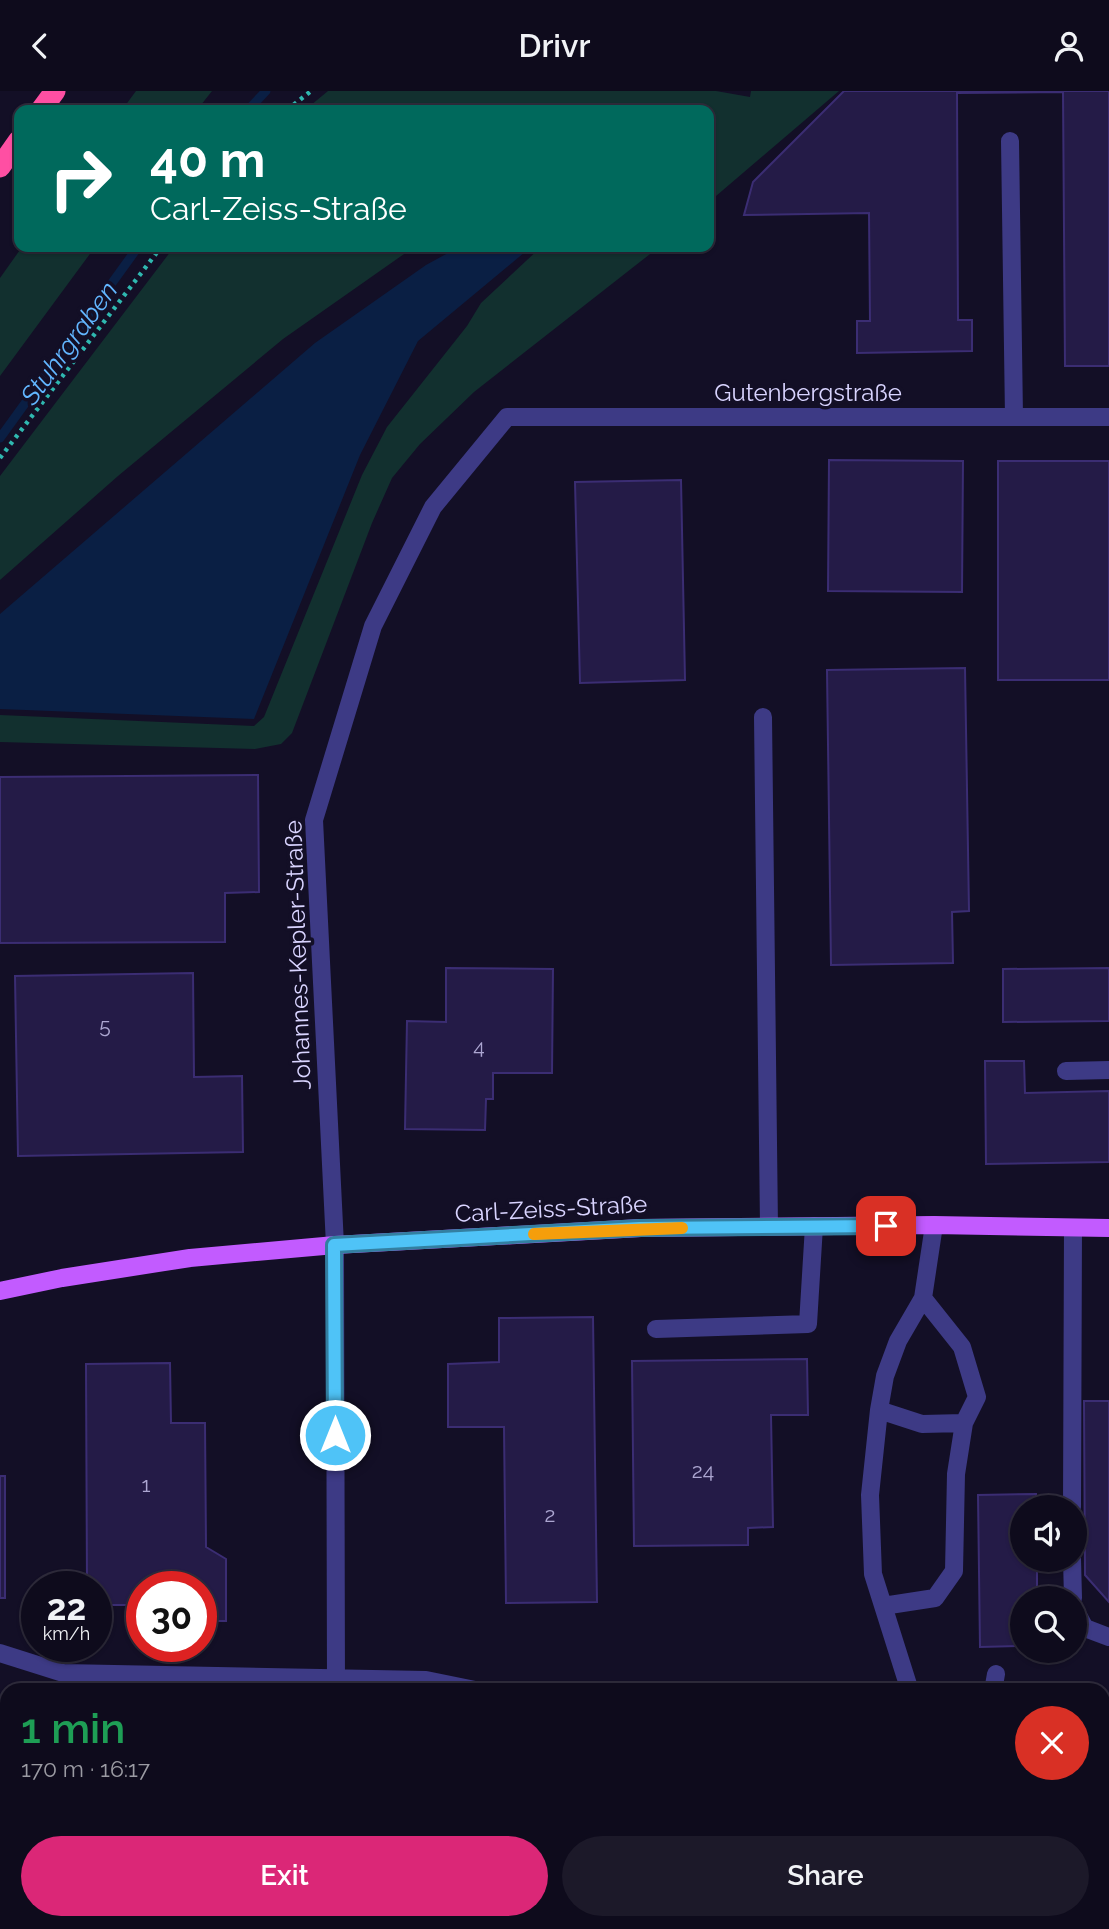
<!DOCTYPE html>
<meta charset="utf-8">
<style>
body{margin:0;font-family:Raleway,sans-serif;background:#1c1929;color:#f1f3f6;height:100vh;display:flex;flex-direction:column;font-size:26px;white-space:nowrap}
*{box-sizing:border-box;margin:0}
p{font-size:23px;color:#9b9ba3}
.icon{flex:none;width:38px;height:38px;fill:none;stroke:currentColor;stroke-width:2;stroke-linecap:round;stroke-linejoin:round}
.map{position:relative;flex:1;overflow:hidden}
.panel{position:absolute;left:0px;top:1592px;width:1110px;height:247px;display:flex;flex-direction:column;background:#0e0b1c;border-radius:21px 21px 0 0;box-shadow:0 2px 5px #0004,0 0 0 2px #2e2b3b}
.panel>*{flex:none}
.guide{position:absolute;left:14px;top:14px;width:700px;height:147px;border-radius:14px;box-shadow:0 2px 5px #0004,0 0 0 2px #2e2b3b;background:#00695c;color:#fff;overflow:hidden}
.buttons{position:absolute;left:1010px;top:1404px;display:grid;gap:14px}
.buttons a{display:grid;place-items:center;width:77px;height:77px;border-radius:50%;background:#0e0b1c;box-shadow:0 2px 5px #0004,0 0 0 2px #2e2b3b;font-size:35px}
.speed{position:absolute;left:21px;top:1480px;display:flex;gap:14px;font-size:35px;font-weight:700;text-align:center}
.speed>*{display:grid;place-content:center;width:91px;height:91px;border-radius:50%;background:#0e0b1c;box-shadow:0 2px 5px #0004,0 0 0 2px #2e2b3b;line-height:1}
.speed small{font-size:18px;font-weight:400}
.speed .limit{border:10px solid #d22;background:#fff;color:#111}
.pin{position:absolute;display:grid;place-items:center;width:60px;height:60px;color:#fff;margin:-30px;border-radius:14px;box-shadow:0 4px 10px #0006}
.me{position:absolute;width:77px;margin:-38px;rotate:0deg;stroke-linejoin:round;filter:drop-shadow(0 0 5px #0008)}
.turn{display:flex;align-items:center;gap:24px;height:147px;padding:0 21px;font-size:32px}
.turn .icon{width:91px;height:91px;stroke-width:2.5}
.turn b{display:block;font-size:49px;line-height:60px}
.round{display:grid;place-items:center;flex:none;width:74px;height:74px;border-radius:37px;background:#1c1929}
.head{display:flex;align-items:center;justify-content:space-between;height:119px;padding:0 21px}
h1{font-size:42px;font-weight:600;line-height:52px;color:#1e9e55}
.cta{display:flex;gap:14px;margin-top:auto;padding:14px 21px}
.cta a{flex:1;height:80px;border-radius:42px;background:#db2777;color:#fff;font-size:28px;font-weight:600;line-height:80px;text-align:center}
.cta a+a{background:#1c1929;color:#f1f3f6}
header{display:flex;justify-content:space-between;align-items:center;height:91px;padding:0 21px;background:#0e0b1c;font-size:32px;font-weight:600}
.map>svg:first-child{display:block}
</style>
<header><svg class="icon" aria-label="back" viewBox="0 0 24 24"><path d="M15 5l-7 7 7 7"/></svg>Drivr<svg class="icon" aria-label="person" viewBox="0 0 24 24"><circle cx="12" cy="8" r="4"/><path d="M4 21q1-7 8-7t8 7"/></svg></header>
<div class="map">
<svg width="1109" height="1838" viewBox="0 0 1109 1838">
<rect width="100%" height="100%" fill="#130f26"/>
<path fill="#12302f" d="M136,0h76l-15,19h-75z
M328,0h388l34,6 1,-6h88l-130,111v-92h-404z
M22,156h73l-95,129v-98z
M174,156h240l-131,92 -165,137 -118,104v-104z
M541,156h118l-185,145 -54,52 -28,34 -20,45 -80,210 -11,11 -26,5 -255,-7v-27l254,11 10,-9 98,-242 25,-48 80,-101 14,-23z"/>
<path fill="#0a1f44" d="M459,156h72l-113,94 -58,114 -106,264 -254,-10v-95l315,-271 111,-78z"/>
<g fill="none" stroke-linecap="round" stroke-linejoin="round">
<path stroke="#0a1f44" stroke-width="9" d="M248,19l18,-19
M0,347l138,-191"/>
</g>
<path fill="#241b47" stroke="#3b2d73" stroke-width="2" d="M844,0h265v275h-44l-2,-274 -106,1 1,227h14v31l-115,2v-32h13l-1,-108 -125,2 9,-33z
M829,369l134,1 -1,131 -134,-1z
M998,370h111v219h-111z
M681,389l4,200 -105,3 -5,-201z
M965,577l4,243 -17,1 1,51 -122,2 -4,-295z
M258,684l1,117 -34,1v49l-225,1v-166z
M446,877l107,1 -1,104h-59v26h-7l-1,31 -80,-1 2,-108 39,1z
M1109,877v53l-106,1v-53z
M193,882l1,104 48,-1 1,76 -225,4 -3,-180z
M985,970h39l1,32 84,-2v71l-123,2z
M593,1226l4,285 -91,1 -2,-176h-56v-63l51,-2v-44z
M807,1268l1,56h-37l2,112 -25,1v17l-114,1 -2,-185z
M170,1272l1,60h34l1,124 20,12v62h-25v-34h-59v18h-46v-18h-9l-1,-223z
M1084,1310h25v201l-24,-27z
M0,1385h5v122h-5z
M1036,1403v13h-14v52h15v39h-15v48l-42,1 -2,-152z
M0,1630h7v181h-7z
M1102,1682h7v115h-7z
M166,1832h80v6h-80z
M659,1832h162v6h-161z
M906,1832h91l1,6h-89z"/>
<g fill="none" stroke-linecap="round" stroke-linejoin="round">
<path stroke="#2fb8b0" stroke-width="4.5" stroke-dasharray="3.5 5" stroke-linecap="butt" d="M287,19l24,-19
M0,367l161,-211"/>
<path stroke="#3d3a85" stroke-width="18" d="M1010,50l4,276
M763,626l6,510
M1066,980l43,-1
M656,1238l152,-5 6,-98
M879,1319l43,14 42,-1
M1072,1416l1,-279
M1072,1468l1,39
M883,1515l52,-8 19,-27 2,-97 8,-51 13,-26 -15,-50 -39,-49
M1074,1517l11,20 24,9
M0,1562l63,20 363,7 54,11
M336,1600l-1,-446 -21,-425 59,-194 60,-119 74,-90h602
M910,1600l-37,-117 -3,-79 9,-85 6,-34 13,-35 25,-43 11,-73
M993,1600l3,-17
M273,1832l1,6
M339,1832v6"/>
<path stroke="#c25bff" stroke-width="18" d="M0,1200l62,-13 128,-20 145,-13 306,-17 293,-3 175,3"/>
<path stroke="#ff4fa3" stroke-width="21" d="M41,19l14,-19
M0,76l19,-27"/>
</g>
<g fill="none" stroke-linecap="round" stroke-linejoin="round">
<g stroke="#337fa1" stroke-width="18">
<path id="route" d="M335,1344l-1,-190 306,-17 246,-2"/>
</g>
<use href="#route" stroke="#4fc3f7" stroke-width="12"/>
<path stroke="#f59e0b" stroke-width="12" d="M534,1143l148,-6"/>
</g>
<g text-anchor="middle" stroke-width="7" stroke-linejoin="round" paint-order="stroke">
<g font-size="21" fill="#aca6d1">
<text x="105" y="942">5</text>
<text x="479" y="963">4</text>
<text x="703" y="1387">24</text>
<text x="146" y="1401">1</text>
<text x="550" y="1431">2</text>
</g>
<g font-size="24" fill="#d9d4ff" stroke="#130f26">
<text x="808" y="310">Gutenbergstraße</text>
<text transform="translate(298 864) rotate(-92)" y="8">Johannes-Kepler-Straße</text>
<text transform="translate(551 1118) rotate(-3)" y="8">Carl-Zeiss-Straße</text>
</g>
<g font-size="26" font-style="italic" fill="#62b6ff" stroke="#130f26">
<text transform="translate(69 252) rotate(-54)" y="9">Stuhrgraben</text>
</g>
</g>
</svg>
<div class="buttons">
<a><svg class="icon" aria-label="sound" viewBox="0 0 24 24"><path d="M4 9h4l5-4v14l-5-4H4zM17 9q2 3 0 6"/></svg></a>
<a><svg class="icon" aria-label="search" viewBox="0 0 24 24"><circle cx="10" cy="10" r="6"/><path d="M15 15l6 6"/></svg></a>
</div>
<div class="speed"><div>22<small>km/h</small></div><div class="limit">30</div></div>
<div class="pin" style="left:886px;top:1135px;background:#d93025"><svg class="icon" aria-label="arrive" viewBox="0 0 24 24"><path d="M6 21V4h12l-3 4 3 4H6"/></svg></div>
<svg class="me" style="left:335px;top:1344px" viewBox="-20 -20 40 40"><circle r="17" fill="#4fc3f7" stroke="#fff" stroke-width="3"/><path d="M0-11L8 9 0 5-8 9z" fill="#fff"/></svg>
<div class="guide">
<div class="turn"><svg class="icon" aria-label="right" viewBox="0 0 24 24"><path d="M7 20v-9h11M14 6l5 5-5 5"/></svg><div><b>40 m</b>Carl-Zeiss-Straße</div></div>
</div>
<section class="panel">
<div class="head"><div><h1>1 min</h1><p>170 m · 16:17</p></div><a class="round" style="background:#d93025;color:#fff"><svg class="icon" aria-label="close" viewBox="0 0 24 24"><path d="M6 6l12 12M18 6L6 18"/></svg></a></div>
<div class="cta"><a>Exit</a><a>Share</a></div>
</section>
</div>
